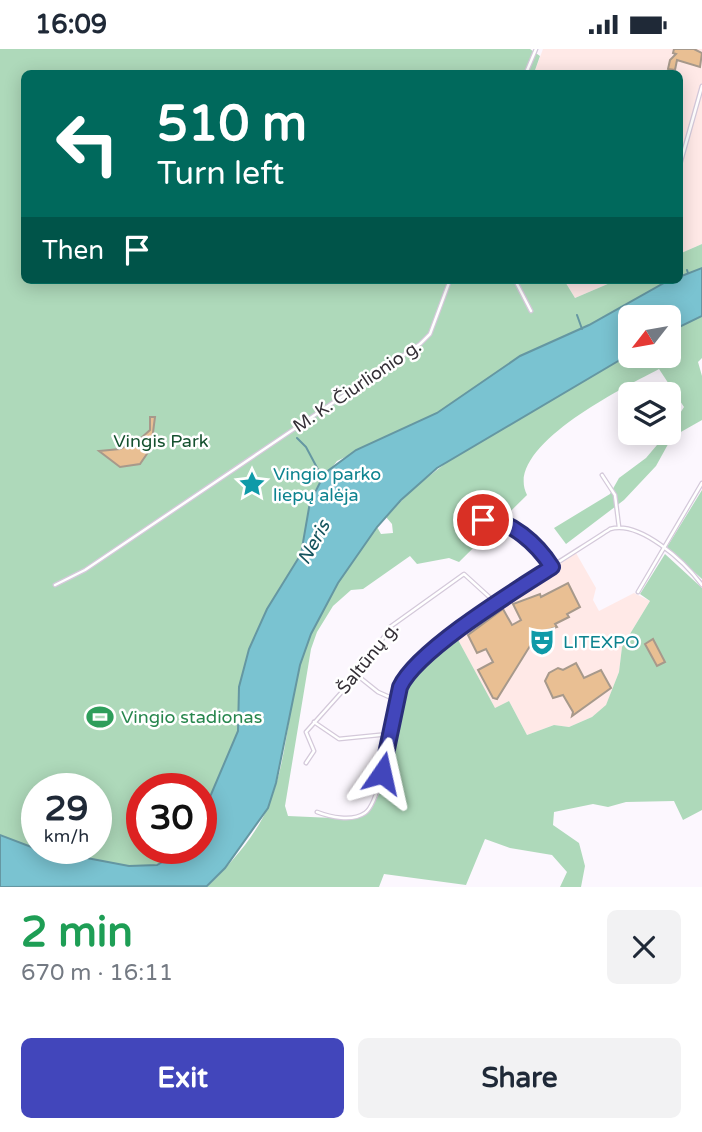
<!DOCTYPE html>
<meta charset="utf-8">
<style>
body{margin:0;font-family:"Varela Round",sans-serif;background:#f2f2f3;color:#1f2937;height:100vh;display:flex;flex-direction:column;font-size:26px;white-space:nowrap}
*{box-sizing:border-box;margin:0}
p{font-size:23px;color:#747a83}
.icon{flex:none;width:38px;height:38px;fill:none;stroke:currentColor;stroke-width:2;stroke-linecap:round;stroke-linejoin:round}
.map{position:relative;height:838px;overflow:hidden}
.details{display:flex;flex-direction:column;background:#fff;flex:1}
.details>*{flex:none}
.guide{position:absolute;left:21px;top:21px;width:662px;height:214px;border-radius:10px;box-shadow:0 4px 18px #0003;background:#00695c;color:#fff;overflow:hidden}
.needle{width:46px;rotate:239deg}
.tools{position:absolute;left:618px;top:256px;display:grid;gap:14px}
.tools a{display:grid;place-items:center;width:63px;height:63px;border-radius:10px;background:#fff;box-shadow:0 4px 18px #0003;font-size:35px}
.speed{position:absolute;left:21px;top:724px;display:flex;gap:14px;font-size:35px;font-weight:700;text-align:center}
.speed>*{display:grid;place-content:center;width:91px;height:91px;border-radius:50%;background:#fff;box-shadow:0 4px 18px #0003;line-height:1}
.speed small{font-size:18px;font-weight:400}
.speed .limit{border:10px solid #d22;background:#fff;color:#111}
.pin{position:absolute;display:grid;place-items:center;width:60px;height:60px;color:#fff;margin:-30px;border:4px solid #fff;border-radius:50%;box-shadow:0 2px 7px #0007}
.me{position:absolute;width:77px;margin:-38px;rotate:11deg;stroke-linejoin:round;filter:drop-shadow(0 0 5px #0008)}
.turn{display:flex;align-items:center;gap:24px;height:147px;padding:0 21px;font-size:32px}
.turn .icon{width:91px;height:91px;stroke-width:2.5}
.turn b{display:block;font-size:49px;line-height:60px}
.then{display:flex;align-items:center;height:66px;padding:0 21px;background:#0003;gap:14px;font-size:26px}
.round{display:grid;place-items:center;flex:none;width:74px;height:74px;border-radius:10px;background:#f2f2f3}
.summary{display:flex;align-items:center;justify-content:space-between;height:119px;padding:0 21px}
h1{font-size:42px;font-weight:800;line-height:52px;color:#1e9e55}
.primary-button{display:flex;gap:14px;margin-top:auto;padding:14px 21px}
.primary-button a{flex:1;height:80px;border-radius:10px;background:#4246bb;color:#fff;font-size:28px;font-weight:800;line-height:80px;text-align:center}
.primary-button a+a{background:#f2f2f3;color:#1f2937}
.status{display:flex;justify-content:space-between;align-items:center;height:49px;padding:0 35px;background:#fff;direction:ltr}
.status svg{height:19px;fill:currentColor}
.map>svg:first-child{display:block}
</style>
<div class="status"><b>16:09</b><svg viewBox="0 0 49 12"><path d="M0 12V9h3v3zM5 12V6h3v6zM10 12V3h3v9zM15 12V0h3v12zM26 1h20v11H26zM47 4h2v5h-2z"/></svg></div>
<div class="map">
<svg width="702" height="838" viewBox="0 0 702 838">
<rect width="100%" height="100%" fill="#fcf7fe"/>
<path fill="#ffe9e7" d="M543,0h159v195l-23,10v-181h-145z
M564,231h53l-42,18z
M576,504l20,35 -3,12 6,11 35,-18 16,8 -28,46 -3,25 -13,34 -14,11 -23,10 -15,-2 -27,10 -18,-34 -14,8 -39,-73z"/>
<path fill="#aed9ba" d="M0,0h530l10,7 -6,17h-510v207h540l11,18 42,-18h55l-83,45 -69,31 -83,57 -100,48 -25,33 -11,60 -34,55 -18,40 -10,38 -1,44 -37,87v-29h-59v60h43c-37,36 -104,8 -148,0h59v-60h-59v60l-37,-14z
M702,195v24l-23,9v-23z
M702,267v42l-4,4 4,14v44l-30,17 -16,29 -32,34 -58,44 -12,-16 56,-34 9,-16 27,-20 22,-26 16,-25 -25,-38c-34,18 -157,78 -132,126l-68,67 -10,-4 -32,6 -7,-8 -47,33 -12,1 -18,16 -16,26 -6,17 -26,157 3,10 67,3 13,-7 11,-18 25,-113 52,-45 39,72 14,-7 18,34 27,-10 15,2 23,-10 14,-12 13,-33 3,-25 28,-46 -10,-7 25,-40 37,34v222l-19,10 -9,-19 -48,1 -18,5 -15,-3 -39,8 -1,13 26,18 6,23 -4,21h-21l7,-15 -15,-17 -42,-7 -25,-9 -19,46 -82,-11 -5,13h-172c23,-22 52,-55 63,-85 19,-48 18,-102 34,-151 15,-45 45,-87 73,-124l4,7 12,-1 -1,-9 -6,-7 28,-29 37,-29 179,-105 38,1 1,-23z
M702,441v89l-35,-32z"/>
<path fill="#7ac3d1" stroke="#6597a2" stroke-width="2" d="M702,219v48l-33,16 -1,-15h-38v37l-193,114 -36,32 -24,27 -39,56 -27,51 -11,31 -24,118 -8,25 -43,60 -18,18 -207,1v-52l34,13 95,18 28,-1 28,-16h16v-31l37,-87 1,-44 10,-38 18,-40 34,-55 9,-52 15,-29 31,-23 81,-37 83,-57 69,-31 75,-42 15,-3v-3z"/>
<g fill="none" stroke-linecap="round" stroke-linejoin="round">
<path stroke="#6597a2" stroke-width="2" d="M687,221l1,3
M577,266l5,14
M297,389l9,9 16,30"/>
</g>
<path fill="#e9bf93" stroke="#a7998b" stroke-width="2" d="M674,0h20l8,4 -2,14 -23,-7 -2,10 -7,-1 2,-9 6,-6 -3,-1z
M150,368h5l-4,31 -11,16 -20,3 -21,-16 21,-2 20,-10 10,-9z
M568,534l12,24 -13,7 2,3 -14,7 2,3 -19,6 -41,66 -4,-1 -15,-28 15,-8 -7,-13 -9,4 -9,-18 35,-26 9,16 9,-5 -8,-16 27,-10 1,3z
M653,590l12,23 -8,4 -12,-22z
M576,614l8,15 17,-8 10,18 -39,28 1,-4 -10,-17 -10,3 -8,-17 4,-8 9,-5 5,2z"/>
<g fill="none" stroke-linecap="round" stroke-linejoin="round">
<g stroke="#d4c9da" stroke-width="5">
<path id="minor" d="M526,24l10,-24
M679,119l23,-82
M515,231l16,31
M602,426l13,20 4,32
M483,471c27,-3 55,25 69,47
M55,536l30,-15 335,-226 10,-10 20,-54
M638,543l64,-109
M358,627l20,16 18,8
M314,673l25,17 50,-5
M306,714l8,-12 -8,-19 60,-67 24,-38 74,-53 33,30
M317,763c13,5 35,10 48,1 17,-11 29,-103 35,-127 17,-39 168,-129 210,-157 30,-9 75,33 92,56"/>
</g>
<use href="#minor" stroke="#fff" stroke-width="2.5"/>
</g>
<g fill="none" stroke-linecap="round" stroke-linejoin="round">
<g stroke="#2b2e7a" stroke-width="18">
<path id="route" d="M382,724l18,-86c17,-37 116,-97 152,-120 -14,-22 -42,-49 -69,-47"/>
</g>
<use href="#route" stroke="#4246bb" stroke-width="12"/>
</g>
<defs>
<g id="sight-bare" transform="scale(2.1)"><path d="M0-6L1.8-2.2L6-1.7L2.9 1.2L3.7 5.4L0 3.3L-3.7 5.4L-2.9 1.2L-6-1.7L-1.8-2.2Z" fill="#0f9aa8" stroke="#fff" stroke-width="2.5" paint-order="stroke"/></g>
<g id="theatre-bare" transform="scale(2.1)"><path d="M-5-5.5Q0-4 5-5.5V0Q5 5 0 6Q-5 5-5 0ZM-3.3-2.5H-1v1.5H-3.3ZM1-2.5H3.3v1.5H1ZM-2.8 1Q0 5.5 2.8 1Z" fill="#0f9aa8" stroke="#fff" stroke-width="2.5" paint-order="stroke"/></g>
<g id="stadium-bare" transform="scale(2.1)"><path d="M0-5a6.5 5 0 1 0 0 10a6.5 5 0 1 0 0-10ZM-3.5-1.8h7v3.6h-7Z" fill="#2e9e5b" stroke="#fff" stroke-width="2.5" paint-order="stroke"/></g>
</defs>
<g fill-rule="evenodd">
<use href="#sight-bare" x="252" y="435"/>
<use href="#theatre-bare" x="542" y="593"/>
<use href="#stadium-bare" x="100" y="668"/>
</g>
<g text-anchor="middle" stroke-width="5" stroke-linejoin="round" paint-order="stroke">
<g font-size="18" fill="#342f36" stroke="#fff">
<text transform="translate(357 337) rotate(-34)" y="6">M. K. Čiurlionio g.</text>
<text transform="translate(368 609) rotate(-51)" y="6">Šaltūnų g.</text>
</g>
<g font-size="18" fill="#15512f" stroke="#fff">
<text x="161" y="398">Vingis Park</text>
</g>
<g font-size="18" fill="#0d838f" stroke="#fff" text-anchor="start">
<text x="273" y="431">Vingio parko<tspan x="273" dy="21">liepų alėja</tspan></text>
<text x="563" y="599">LITEXPO</text>
</g>
<g font-size="18" fill="#27864d" stroke="#fff" text-anchor="start">
<text x="121" y="674">Vingio stadionas</text>
</g>
<g font-size="19" font-style="italic" fill="#15545e" stroke="#fff">
<text transform="translate(313 493) rotate(-61)" y="7">Neris</text>
</g>
</g>
</svg>
<div class="tools">
<a><svg class="needle" viewBox="-14 -14 28 28"><path d="M0-13l5 13h-10z" fill="#e53935"/><path d="M0 13l5-13h-10z" fill="#747a83"/></svg></a>
<a><svg class="icon" aria-label="layers" viewBox="0 0 24 24"><path d="M12 4l9 5-9 5-9-5zM3 14l9 5 9-5"/></svg></a>
</div>
<div class="speed"><div>29<small>km/h</small></div><div class="limit">30</div></div>
<div class="pin" style="left:483px;top:471px;background:#d93025"><svg class="icon" aria-label="arrive" viewBox="0 0 24 24"><path d="M6 21V4h12l-3 4 3 4H6"/></svg></div>
<svg class="me" style="left:382px;top:724px" viewBox="-20 -20 40 40"><path d="M0-17L14 15 0 8-14 15z" fill="#4246bb" stroke="#fff" stroke-width="4"/></svg>
<div class="guide">
<div class="turn"><svg class="icon" aria-label="left" viewBox="0 0 24 24"><path d="M17 20v-9H6M10 6l-5 5 5 5"/></svg><div><b>510 m</b>Turn left</div></div>
<div class="then">Then<svg class="icon" aria-label="arrive" viewBox="0 0 24 24"><path d="M6 21V4h12l-3 4 3 4H6"/></svg></div>
</div>
</div>
<section class="details">
<div class="summary"><div><h1>2 min</h1><p>670 m · 16:11</p></div><a class="round"><svg class="icon" aria-label="close" viewBox="0 0 24 24"><path d="M6 6l12 12M18 6L6 18"/></svg></a></div>
<div class="primary-button"><a>Exit</a><a>Share</a></div>
</section>
